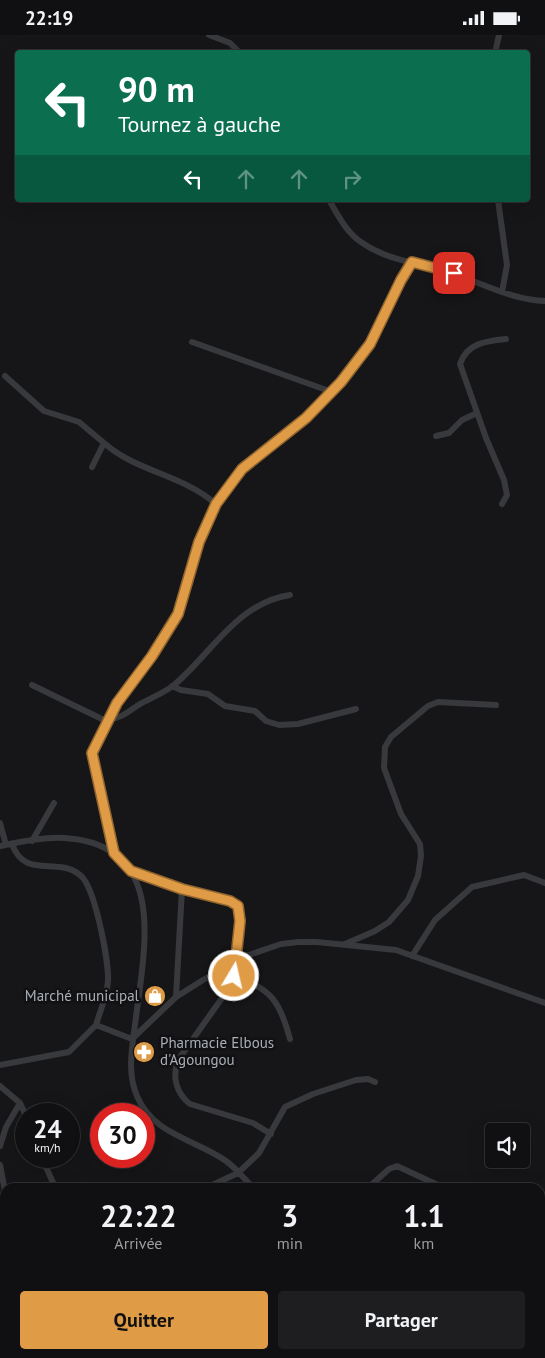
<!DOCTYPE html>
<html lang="fr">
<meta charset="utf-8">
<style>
body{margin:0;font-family:"PT Sans",sans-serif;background:#1e1e20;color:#f1f3f6;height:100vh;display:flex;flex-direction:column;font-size:19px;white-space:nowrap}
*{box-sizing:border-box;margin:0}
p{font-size:16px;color:#9c9d9f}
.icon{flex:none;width:28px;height:28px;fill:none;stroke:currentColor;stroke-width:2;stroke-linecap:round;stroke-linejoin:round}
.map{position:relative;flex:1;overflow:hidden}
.details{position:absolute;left:0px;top:1148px;width:545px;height:176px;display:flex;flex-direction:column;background:#101012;border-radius:15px 15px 0 0;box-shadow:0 5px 20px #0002,0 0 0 1px #303032}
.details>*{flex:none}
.hud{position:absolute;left:15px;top:15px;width:515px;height:152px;border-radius:5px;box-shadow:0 5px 20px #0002,0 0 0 1px #303032;background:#0b6e4f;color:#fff;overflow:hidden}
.buttons{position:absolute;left:485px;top:1088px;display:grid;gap:10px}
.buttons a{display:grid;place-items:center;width:45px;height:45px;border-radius:5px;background:#101012;box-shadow:0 5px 20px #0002,0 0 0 1px #303032;font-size:25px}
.speed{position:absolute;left:15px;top:1068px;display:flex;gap:10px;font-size:25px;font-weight:700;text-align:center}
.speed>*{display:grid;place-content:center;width:65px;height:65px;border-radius:50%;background:#101012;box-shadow:0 5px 20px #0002,0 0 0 1px #303032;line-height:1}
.speed small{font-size:12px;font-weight:400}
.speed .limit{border:8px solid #d22;background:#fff;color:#111}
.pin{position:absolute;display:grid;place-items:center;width:42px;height:42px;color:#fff;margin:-21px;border-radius:10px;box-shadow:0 2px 8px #0006}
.me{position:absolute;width:55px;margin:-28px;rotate:9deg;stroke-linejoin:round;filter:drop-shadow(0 0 4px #0008)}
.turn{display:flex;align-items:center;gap:18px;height:105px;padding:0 20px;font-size:22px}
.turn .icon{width:65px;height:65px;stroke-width:2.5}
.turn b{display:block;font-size:35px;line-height:42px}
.lanes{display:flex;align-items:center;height:48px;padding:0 20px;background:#0003;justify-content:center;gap:25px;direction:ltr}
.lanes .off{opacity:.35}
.eta{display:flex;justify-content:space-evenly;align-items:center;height:85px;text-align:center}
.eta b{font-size:30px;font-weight:600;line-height:35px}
.primary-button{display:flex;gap:10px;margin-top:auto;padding:10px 20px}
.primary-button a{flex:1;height:58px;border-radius:5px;background:#df9b46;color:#111;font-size:20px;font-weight:600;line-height:58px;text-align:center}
.primary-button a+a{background:#1e1e20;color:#f1f3f6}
.status{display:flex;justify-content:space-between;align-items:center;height:35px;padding:0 25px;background:#101012;direction:ltr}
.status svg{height:14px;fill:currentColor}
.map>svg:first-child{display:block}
</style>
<div class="status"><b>22:19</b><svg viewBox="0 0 49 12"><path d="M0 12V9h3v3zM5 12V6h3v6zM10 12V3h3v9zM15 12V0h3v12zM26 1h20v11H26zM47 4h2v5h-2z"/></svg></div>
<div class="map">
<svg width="545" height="1323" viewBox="0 0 545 1323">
<rect width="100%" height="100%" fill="#161618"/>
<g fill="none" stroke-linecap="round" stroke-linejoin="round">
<path stroke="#37393c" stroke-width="6" d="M209,0l21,8 10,10
M495,18l4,-18
M329,165c9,15 17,32 32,42 28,20 61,21 93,32 30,10 59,26 91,27
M498,165l9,65 -5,27
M192,307l140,50
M5,341l39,35 35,11 25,21
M436,401l13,-3 13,-13 15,-7
M92,432l12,-24c33,29 77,31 112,61
M502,469l5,-9 -3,-15 -18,-42 -26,-74c7,-21 26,-23 46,-25
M32,650l76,37
M172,651l9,4 27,4 17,12 30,5 11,10 13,4 19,-1 58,-15
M109,684l8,-16 35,-47 26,-42 21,-72 17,-38 26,-35 64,-51 35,-36 29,-38 31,-64 11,-18
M0,788l6,22
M32,806l22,-38
M12,809c13,36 45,12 68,31 15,11 29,87 28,106 -1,15 -8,30 -12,44
M0,811c20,-4 43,-9 64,-8 104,6 81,108 72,179 -3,26 -10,54 1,79 16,39 58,43 89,65 10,7 18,18 27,26
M114,817l-21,-99 16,-34c12,0 21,-9 31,-15 11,-6 24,-11 34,-19 38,-32 63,-82 116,-90
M131,836l51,18 48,12 8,5 2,5 -2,49 -6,24 -54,76c-6,17 -2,33 12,44l63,19 18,11
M345,909l30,-13 14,-9 19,-22 10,-24 3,-20 -1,-12 -19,-30 -17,-46 1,-21 6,-10 37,-31 10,-4 58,3
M412,921l23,-36 37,-33 52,-12 21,8
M234,941c38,13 46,26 56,63
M176,962l6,-108
M0,1030l69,-13 27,-27 36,14 44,-42 27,-17 43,-24 35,-12 17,-2h19l79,8 149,53
M0,1051l20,17 -14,24 -6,19
M20,1068l6,13
M41,1121l14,31
M0,1130l5,26
M208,1152l30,-14 21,-20 26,-46 28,-13 43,-14 12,-1 7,3
M369,1152l20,-18 8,-3 45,21
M540,1186l5,-3
M0,1261l5,-1
M519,1319l4,4
M277,1323l1,-4
M440,1323l7,-4"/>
</g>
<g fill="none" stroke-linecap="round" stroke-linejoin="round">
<g stroke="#91652e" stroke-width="12">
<path id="route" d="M234,941l6,-55 -2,-15 -8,-5 -48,-12 -51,-18 -17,-18 -22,-100 25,-50 35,-47 26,-42 21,-72 17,-38 26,-35 64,-51 35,-36 29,-38 31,-64 11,-18 42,11"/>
</g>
<use href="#route" stroke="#df9b46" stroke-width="9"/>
</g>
<defs>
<g id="shop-disc" transform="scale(1.125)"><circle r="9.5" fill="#df9b46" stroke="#111113"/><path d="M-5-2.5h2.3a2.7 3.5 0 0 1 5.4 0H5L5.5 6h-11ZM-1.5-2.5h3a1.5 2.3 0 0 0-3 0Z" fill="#fff"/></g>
<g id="pharmacy-disc" transform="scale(1.125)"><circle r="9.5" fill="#df9b46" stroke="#111113"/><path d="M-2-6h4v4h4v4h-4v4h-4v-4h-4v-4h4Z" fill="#fff"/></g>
</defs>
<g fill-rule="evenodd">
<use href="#shop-disc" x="155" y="961"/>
<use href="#pharmacy-disc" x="144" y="1017"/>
</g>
<g text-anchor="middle" stroke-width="5" stroke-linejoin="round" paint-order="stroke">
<g font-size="15" fill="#a9afb6" stroke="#111113" text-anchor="end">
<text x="139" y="966">Marché municipal</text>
<text x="160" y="1013" text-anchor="start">Pharmacie Elbous<tspan x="160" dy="17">d'Agoungou</tspan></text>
</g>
</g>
</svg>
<div class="buttons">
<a><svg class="icon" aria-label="sound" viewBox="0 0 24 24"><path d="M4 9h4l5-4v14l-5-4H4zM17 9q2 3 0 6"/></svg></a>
</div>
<div class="speed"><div>24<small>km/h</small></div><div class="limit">30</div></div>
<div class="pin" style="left:454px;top:238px;background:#d93025"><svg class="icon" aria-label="arrive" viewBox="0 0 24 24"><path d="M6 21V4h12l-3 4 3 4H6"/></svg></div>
<svg class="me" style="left:234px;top:941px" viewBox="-20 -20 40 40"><circle r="17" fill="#df9b46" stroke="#fff" stroke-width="3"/><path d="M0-11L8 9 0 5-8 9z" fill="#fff"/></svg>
<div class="hud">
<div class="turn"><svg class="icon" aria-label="left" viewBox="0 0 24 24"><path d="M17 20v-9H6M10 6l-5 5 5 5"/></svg><div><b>90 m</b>Tournez à gauche</div></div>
<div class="lanes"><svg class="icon" aria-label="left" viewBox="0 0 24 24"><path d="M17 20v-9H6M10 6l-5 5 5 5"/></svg><svg class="icon off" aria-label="ahead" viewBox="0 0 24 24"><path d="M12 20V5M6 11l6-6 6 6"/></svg><svg class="icon off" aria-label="ahead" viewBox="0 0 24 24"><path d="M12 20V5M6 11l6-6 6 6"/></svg><svg class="icon off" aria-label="right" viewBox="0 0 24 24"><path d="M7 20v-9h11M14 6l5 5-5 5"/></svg></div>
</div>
<section class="details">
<div class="eta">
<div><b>22:22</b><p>Arrivée</p></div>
<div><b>3</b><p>min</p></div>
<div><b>1.1</b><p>km</p></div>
</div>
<div class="primary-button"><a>Quitter</a><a>Partager</a></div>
</section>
</div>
